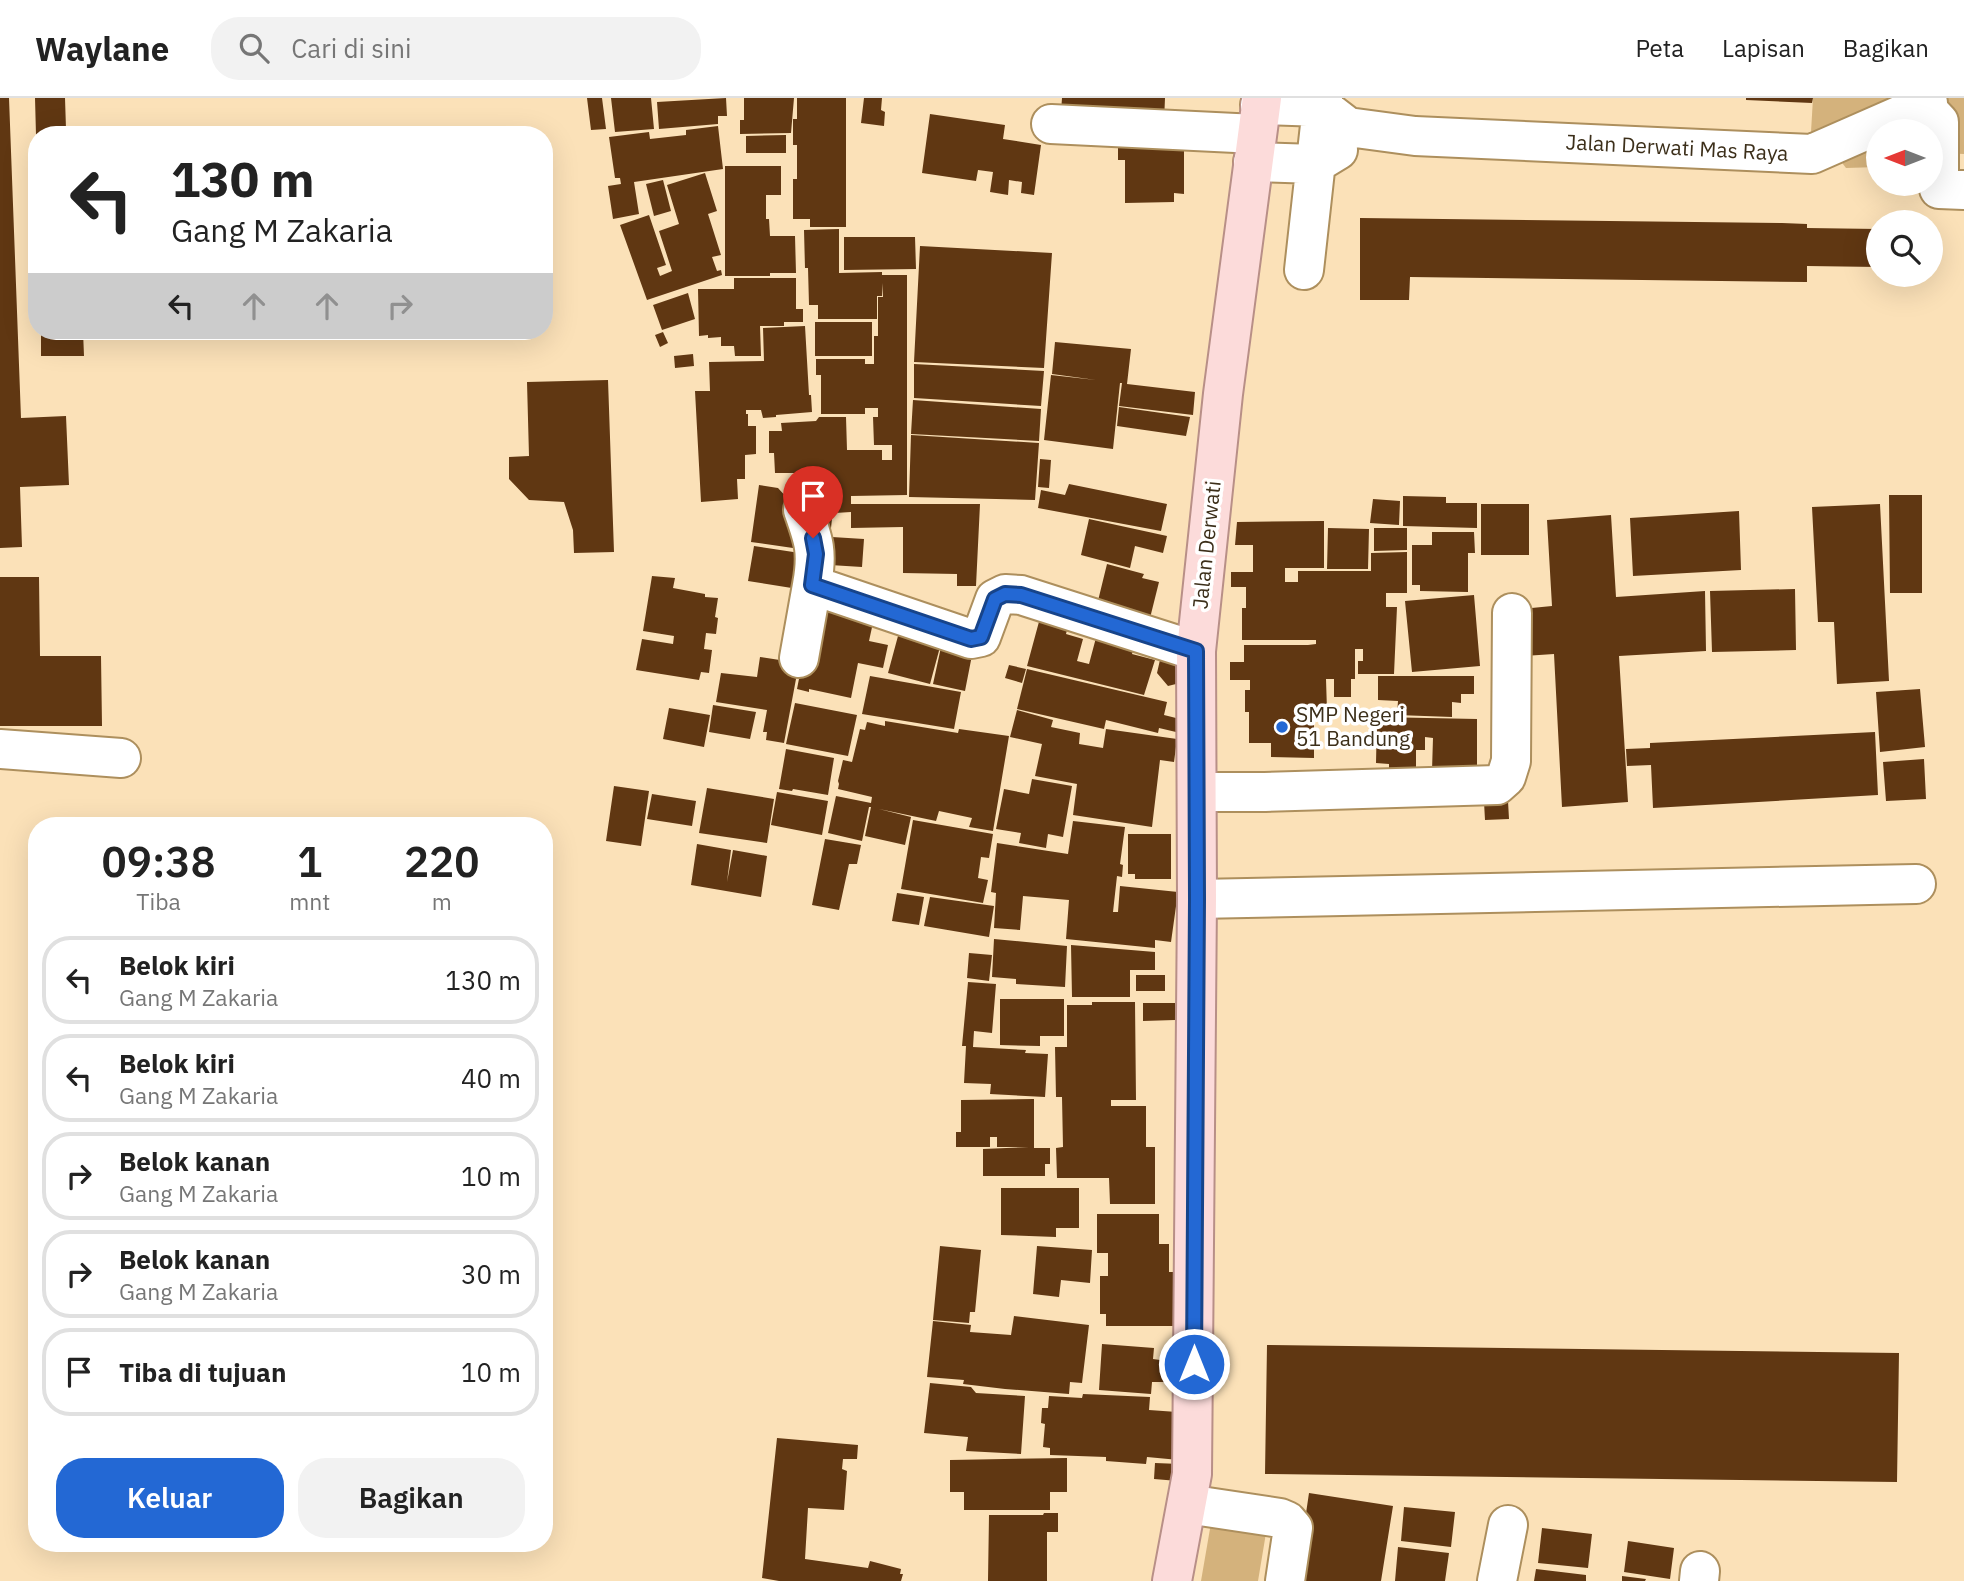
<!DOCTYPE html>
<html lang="id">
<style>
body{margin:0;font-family:"IBM Plex Sans",sans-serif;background:#f2f2f2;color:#222;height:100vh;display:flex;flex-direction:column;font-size:26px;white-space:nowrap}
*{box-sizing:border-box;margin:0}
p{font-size:23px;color:#767676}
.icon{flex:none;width:38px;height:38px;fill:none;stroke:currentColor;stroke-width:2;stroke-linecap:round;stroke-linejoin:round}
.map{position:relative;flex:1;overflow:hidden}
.drawer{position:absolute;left:28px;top:719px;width:525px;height:735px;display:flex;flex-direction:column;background:#fff;border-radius:28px;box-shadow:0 7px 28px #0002}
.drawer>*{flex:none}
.top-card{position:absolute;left:28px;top:28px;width:525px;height:214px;border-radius:28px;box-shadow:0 7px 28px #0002;background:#fff;color:#222;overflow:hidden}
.needle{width:46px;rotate:270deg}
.fabs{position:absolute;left:1866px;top:21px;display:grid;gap:14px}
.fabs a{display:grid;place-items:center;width:77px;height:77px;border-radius:50%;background:#fff;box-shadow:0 7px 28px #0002;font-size:35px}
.pin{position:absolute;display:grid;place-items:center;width:60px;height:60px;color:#fff;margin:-72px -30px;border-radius:50% 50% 50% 0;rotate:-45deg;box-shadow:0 0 7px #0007}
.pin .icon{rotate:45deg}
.me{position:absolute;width:77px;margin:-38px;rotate:0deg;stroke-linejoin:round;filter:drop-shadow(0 0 5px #0008)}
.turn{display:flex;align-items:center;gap:24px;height:147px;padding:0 28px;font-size:32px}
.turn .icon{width:91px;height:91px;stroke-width:2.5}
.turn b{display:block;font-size:49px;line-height:60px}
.lanes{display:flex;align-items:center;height:66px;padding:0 28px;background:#0003;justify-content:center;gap:35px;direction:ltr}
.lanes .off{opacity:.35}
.eta{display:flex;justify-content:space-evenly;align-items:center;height:119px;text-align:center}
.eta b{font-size:42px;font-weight:600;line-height:49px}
.action{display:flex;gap:14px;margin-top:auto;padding:14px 28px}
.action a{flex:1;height:80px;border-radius:28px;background:#2368d4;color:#fff;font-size:28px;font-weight:600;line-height:80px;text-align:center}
.action a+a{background:#f2f2f2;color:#222}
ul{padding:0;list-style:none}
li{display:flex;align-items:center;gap:21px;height:88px;margin:0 14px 10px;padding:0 14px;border:4px solid #e0e0e0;border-radius:28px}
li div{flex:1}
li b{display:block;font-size:26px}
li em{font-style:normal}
header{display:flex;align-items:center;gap:42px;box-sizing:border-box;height:98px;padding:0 35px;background:#fff;border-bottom:2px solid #e0e0e0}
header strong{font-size:33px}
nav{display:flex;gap:38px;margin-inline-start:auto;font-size:24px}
.search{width:490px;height:63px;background:#f2f2f2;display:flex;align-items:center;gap:18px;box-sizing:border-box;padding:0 24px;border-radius:28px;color:#767676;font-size:26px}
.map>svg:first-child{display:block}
</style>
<header>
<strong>Waylane</strong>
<div class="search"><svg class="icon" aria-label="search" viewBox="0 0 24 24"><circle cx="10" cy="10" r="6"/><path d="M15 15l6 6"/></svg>Cari di sini</div>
<nav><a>Peta</a><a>Lapisan</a><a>Bagikan</a></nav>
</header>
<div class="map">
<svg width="1964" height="1483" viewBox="0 0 1964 1483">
<rect width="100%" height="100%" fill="#fbe1b8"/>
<path fill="#d4b27c" d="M1813,0h79l-81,34z
M1919,0h45v56l-23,-1z
M1878,44v25l-32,1 -6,-8z
M1211,1425l55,10 -8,48h-57z"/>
<path fill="#603712" d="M0,0h9l12,320 45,-2 3,69 -49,2 2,60 -22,1z
M35,0h30l1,31h15v6h-45z
M587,0h15l4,31 -15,1z
M611,0h40l3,31 -39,3z
M726,0l1,18h-9v8l-59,5 -2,-27z
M744,0h50l-3,35 -51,1v-14h4z
M797,0h49v129h-36v-8h-17v-40h4v-34h-4v-26h4z
M864,0h18l-1,12 4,2 -1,14 -23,-3z
M1062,0h103l-1,24 -103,-10z
M1746,0h67l-1,5 -66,-3z
M930,16l75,11 -2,14 38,6 -7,50 -13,-2 1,-11 -13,-2 -1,15 -18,-3 3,-20 -15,-2 -2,11 -54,-8z
M718,28l5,43 -89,13 5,32 -26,5 -5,-33 13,-2 -1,-6h-5l-6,-41 40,-5 1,7 36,-4v-5z
M786,37v18h-40v-17z
M1118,48l66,1v47l-10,-1v9l-49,1v-43h-7z
M725,68h56v29h-15v24h3l1,17h25l1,37h-26v3h-45z
M705,75l12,38 -9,3 13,41 -9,2 5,14 4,-1 1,5 -75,25 -27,-75 29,-10 17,50 -9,3 3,8 12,-5 -13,-40 20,-7 -12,-39z
M663,82l8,31 -17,5 -8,-32z
M1360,120l422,5 25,1v4l71,1v38l-71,-1v16l-397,-5 -1,23h-49z
M839,131v44l43,-1v3h25v220l-56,1v8h129l-4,82h-19v-12l-54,-1v-46l-52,1v-16l-16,1v-10l-39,1v-31h-21l-1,-20h-5v-22h13l-1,-8 35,-2 3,-4h27l1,33h35v10h10v-15h-18l-1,-28h5v-9h-13v6h-44v-39h-5v-16h49v5h9v-28h4v-39h5l-1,-14v13h-5v23h-59v-14h-9l-1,-37h-3l-1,-38z
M844,139h71l1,32 -72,1z
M920,148l132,7 -8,115 -130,-6z
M734,180h62v31h7v13h-19v4h-24l1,30h-26l-1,-10h-13v-9l-13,1v-3l-9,1 -1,-47h36z
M688,195l7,26 -33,11 -9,-25z
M815,224h57v34h-57z
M805,228l4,69h2l1,17 -36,3v2l-13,1 -2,-8h-15v4h2v12h8v28l-11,1v24h-8l1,20 -37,3 -6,-111h15l-1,-29 55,-1 -1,-33z
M41,233h42l1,25h-43z
M663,234l5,11 -8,4 -5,-12z
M1055,244l76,7 -4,35 68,8 -2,23 -74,-9 3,-23h-2l-7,66 -69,-9 7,-65 45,5 -44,-6z
M693,256l1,12 -19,2 -1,-12z
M914,266l130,7 -3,35 -127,-8z
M608,282l6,172 -40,1 -1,-23 -9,-28 -35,-2 -20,-21v-22l20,-1 -2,-74z
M913,302l128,9 -2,32 -128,-7z
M1119,309l71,10 -4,19 -69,-10z
M911,337l128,8 -4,57 -126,-3z
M1040,361l11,1 -2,28 -11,-1z
M1069,386l98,20 -6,27 -123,-23 3,-18 24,5z
M759,387l19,3 11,12 6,37 -2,11 -42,-6z
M1889,397h33v98h-32z
M1403,398l43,1v6h31v25l-74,-2z
M1373,401l27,2 -1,24 -29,-2z
M1481,406h48v51h-48z
M1880,406l9,177 -52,3 -3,-62h-16l-6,-115z
M815,410l18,2 -2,18 -18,-3z
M1739,413l2,59 -108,6 -3,-58z
M1611,417l5,82 89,-6 1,60 -87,5 9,146 -66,5 -8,-153 -31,2 -2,-47 31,-3 -5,-86z
M1089,421l78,17 -4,17 -28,-7 -5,22 -49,-13z
M1324,423v47h-39v14h13v-11h73v-18l36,-1v41h-21v14h11l-3,67h-36v-13h5v-12h-8v30h-4v18h-17v-18h-8l1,32h-13v47l-43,-1v-14h-22v-31h-4v-22h5v-10h-20v-18h14v-17h64l8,-1v-4h-74v-32h4v-21h-15v-15h22v-27h-18l2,-23z
M1328,430l41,1 -1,40h-41z
M1374,430h33v22l-33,1z
M1432,434h42l1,21h-7v39l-48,-1v-6h-8v-40h20z
M832,439l32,2 -2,28 -32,-2z
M754,448l59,9 -15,34 -50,-8z
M1107,466l37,10 -2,4 17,4 -12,48 -52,-17z
M652,478l23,2 -2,10 32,6v3l13,1 -3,19 3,1 -2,16 -10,-1 -2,16 8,1 -3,23 -8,-1 -2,8 -63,-10 6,-31 31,5 1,-8 -31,-5z
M0,479h39l1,79h61l1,70h-102z
M1795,491l1,61 -84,2 -2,-61z
M1474,497l6,71 -68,6 -7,-71z
M815,499l61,12 -7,32 19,4 -5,23 -25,-5 -7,35 -42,-9v3l-12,-3z
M1040,520l28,8 -2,8 17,5 -6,22 12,3 8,-30 38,10 -3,10 23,6 -11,35 -117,-29z
M898,538l42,11 -10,37 -42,-11z
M943,540l30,12 -8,41 -32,-7z
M1162,553l17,5 2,21h-4l-1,7 -8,2 -11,-13z
M760,559l39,6 -15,80 -18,-3 1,-8h-4l4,-22 -51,-8 5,-29 36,4z
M1009,567l17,4 -4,14 -17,-5z
M1027,571l140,33 -3,13 16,4 -4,13 -17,-4 -1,5 -52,-13 -2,9 -87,-20z
M870,578l91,16 -7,37 -92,-15z
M1378,578h96v18h-13v9l-9,-1v15l-55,-2 1,-14 -20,-1z
M1920,591l5,58 -45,5 -4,-60z
M795,605l62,12 -9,41 -62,-12z
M713,607l43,7 -6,27 -41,-7z
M669,610l41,7 -6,32 -41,-8z
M1017,612l36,10 -2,7 29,6 -1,11 24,4 3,-19 71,10 -3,23 -14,-2 -8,67 -79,-12 4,-31 -42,-8 7,-32 -32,-7z
M1377,619l100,2v61l-45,-9 1,-33 -8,-1v13h-9v20l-27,-1v-5l-13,-1z
M885,623l73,12 1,-4 50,7 -16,95 -24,-4 3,-9 -33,-7 -3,10 -57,-12 32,8 -6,28 -40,-9 6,-29h-2l-7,34 -34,-8 8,-37 35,7 1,-6 -34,-8 1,-5 -1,-3 5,-21 9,2 8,-33 5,1 2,-8 18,4z
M1875,634l3,63 -225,13 -2,-43 -24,1 -1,-17 24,-1v-5z
M786,651l48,9 -6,37 -35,-6 -1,2 -13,-2z
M1924,661l2,40 -40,2 -3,-39z
M1032,681l40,7 -9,51 -15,-3 -2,14 -27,-5 2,-10 -25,-4 8,-40 25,5z
M614,688l35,5 -8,55 -35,-5z
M707,690l67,11 -7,44 -68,-10z
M777,694l51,9 -6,34 -51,-10z
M652,696l44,7 -4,25 -45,-7z
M1508,703l1,18 -24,1 -1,-18z
M913,722l80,14 -4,24 -8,-1 -3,21 10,2 -5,23 -82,-14z
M1073,723l52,6 -5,37 3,1 -1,12 -5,-1 -4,36h5l2,-26 58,6 -7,50 -16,-2v8l-89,-9 3,-39 -46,-4 -3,34 -26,-2 2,-35 -5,-1 6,-49 71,11z
M1128,736h43v45h-36v-5h-7z
M825,741l36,6 -4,19h-8l-10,46 -27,-5z
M697,746l34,6 -4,32 6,-32 34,6 -6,41 -70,-12z
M897,795l27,4 -5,28 -27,-4z
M930,799l64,9 -5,31 -65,-11z
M994,841l73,7 -2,41 -49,-3v-5l-24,-2z
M1071,847l84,7v18h-25v27h-58z
M969,855l23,2 -3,26 -22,-3z
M1136,877h29v16h-29z
M968,884l28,2 -4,49 -18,-2 -1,16 53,3 -1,3 23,1 -3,43 -55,-3 1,-10 -27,-1 2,-37h-4z
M1000,901h64v37h-24v10l-40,-1z
M1092,904h43l1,98h-25v6h35v41h9v57h-45l-1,-26h-52l-1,-30 7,-1 -1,-50h-6l-1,-50h12v-42h25z
M1143,905h32v17l-32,1z
M1034,1001v49h16v16h-5v12h-62v-27l46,-2h-32v-10h-7v10h-34v-15h5v-32z
M1001,1090h78v40h-23v9l-55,-2z
M1097,1116h62v30h10v28h11v54h-74v-12h-6v-38h8v-23h-11z
M940,1148l41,4 -6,62h-5l-1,11 -36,-3z
M1037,1148l55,4 -2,33 -29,-3 -2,17 -26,-3z
M1014,1218l75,9 -7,58 -12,-1 -1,12 -64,-5 -42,-5 1,-4 -37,-3 6,-56 38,4 -1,7 41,3z
M1102,1246l52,4 -1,11 14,2 -2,21h-13l-1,12 -52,-4z
M1267,1247l632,8 -2,129 -632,-8z
M930,1285l41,4 5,6 49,3 -4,58 -55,-3 2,-14 -44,-4z
M1083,1296l67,3 -1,13 28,2 2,48 -32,-3 -1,7 -40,-3v-4l-56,-2v-7l-7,-1 2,-23 -4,-1 1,-15h6l1,-12 33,2z
M777,1340l81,7 -1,14h-14l-1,10 5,2 -3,39 -36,-2 -3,51 63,9 2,-7 31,8 -1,5h3l-2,7h-122l-17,-3z
M1067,1360v34h-17v18h-86v-18h-14v-32z
M1155,1365l25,1 -2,17 -24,-2z
M1309,1395l84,13 -12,75h-85z
M1404,1409l51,5 -4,35 -50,-6z
M1044,1415h14v19h-11v49h-59l1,-66h54z
M1542,1430l50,6 -4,34 -50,-5z
M1628,1443l46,7 -4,31 -46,-7z
M1398,1449l51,6 -4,28h-50z
M1536,1471l50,6v6h-52z
M1622,1478l24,3 -1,2h-23z"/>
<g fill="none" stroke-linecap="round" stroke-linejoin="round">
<g stroke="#ad8f5d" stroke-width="42">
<path id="minor" d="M1922,6l17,18v67l25,1
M1260,7l62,2 26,20 67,9 397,18 116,-51
M1051,26l205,10
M1253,64l62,2 23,-14
M1304,172l19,-172
M803,412c11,31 15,42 9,75l159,54 10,-2 14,-38 10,-5 16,1 175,56
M799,560l13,-73
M0,651l121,9
M1197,694h68l232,-7 9,-8 5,-16 1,-148
M1197,801l719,-15
M1187,1406l93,14 7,3 6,7 -8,53
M1497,1483l11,-56
M1699,1483l1,-10"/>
</g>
<g stroke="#b88f87" stroke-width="42">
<path id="major" d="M1172,1483l20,-107 5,-575 -1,-248 27,-257 39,-296"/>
</g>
<use href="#minor" stroke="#fff" stroke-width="38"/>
<use href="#major" stroke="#fcdbda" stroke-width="38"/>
</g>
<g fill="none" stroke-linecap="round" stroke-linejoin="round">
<g stroke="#17448a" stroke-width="18">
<path id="route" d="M813,440l3,16 -4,31 159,54 10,-2 14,-38 10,-5 16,1 175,56 1,248 -3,465"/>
</g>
<use href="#route" stroke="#2368d4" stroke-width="12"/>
</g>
<circle fill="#2368d4" stroke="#fff" stroke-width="2.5" cx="1282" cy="629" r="7"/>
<g text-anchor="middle" stroke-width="7" stroke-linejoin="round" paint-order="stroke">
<g font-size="21" fill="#3c2f1a" stroke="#fff">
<text transform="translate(1677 50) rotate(3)" y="7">Jalan Derwati Mas Raya</text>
<text transform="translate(1207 447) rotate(-84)" y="7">Jalan Derwati</text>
</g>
<g font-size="21" fill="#3c2f1a" stroke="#fff" text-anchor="start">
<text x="1296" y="624">SMP Negeri<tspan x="1296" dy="24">51 Bandung</tspan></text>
</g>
</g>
</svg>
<div class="fabs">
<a><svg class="needle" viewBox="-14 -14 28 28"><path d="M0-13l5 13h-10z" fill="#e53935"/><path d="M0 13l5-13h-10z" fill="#767676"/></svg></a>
<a><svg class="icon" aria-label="search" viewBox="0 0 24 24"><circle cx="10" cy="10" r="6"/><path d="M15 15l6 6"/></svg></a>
</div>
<div class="pin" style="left:813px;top:440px;background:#d93025"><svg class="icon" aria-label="arrive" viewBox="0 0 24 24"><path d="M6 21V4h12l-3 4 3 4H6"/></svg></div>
<svg class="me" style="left:1194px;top:1266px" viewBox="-20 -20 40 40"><circle r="17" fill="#2368d4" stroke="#fff" stroke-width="3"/><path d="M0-11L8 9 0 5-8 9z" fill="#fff"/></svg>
<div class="top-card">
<div class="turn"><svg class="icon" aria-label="left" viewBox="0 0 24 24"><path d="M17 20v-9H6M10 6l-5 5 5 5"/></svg><div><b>130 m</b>Gang M Zakaria</div></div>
<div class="lanes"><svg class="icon" aria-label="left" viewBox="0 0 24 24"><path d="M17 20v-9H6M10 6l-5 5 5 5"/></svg><svg class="icon off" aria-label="ahead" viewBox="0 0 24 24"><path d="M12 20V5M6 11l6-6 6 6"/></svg><svg class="icon off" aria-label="ahead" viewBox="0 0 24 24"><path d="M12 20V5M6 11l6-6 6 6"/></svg><svg class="icon off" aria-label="right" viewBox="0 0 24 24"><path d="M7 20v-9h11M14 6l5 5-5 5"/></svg></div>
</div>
<section class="drawer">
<div class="eta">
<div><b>09:38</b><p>Tiba</p></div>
<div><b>1</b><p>mnt</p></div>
<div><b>220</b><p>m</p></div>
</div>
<ul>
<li><svg class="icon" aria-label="left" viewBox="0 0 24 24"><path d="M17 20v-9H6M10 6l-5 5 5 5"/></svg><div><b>Belok kiri</b><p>Gang M Zakaria</p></div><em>130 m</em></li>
<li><svg class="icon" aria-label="left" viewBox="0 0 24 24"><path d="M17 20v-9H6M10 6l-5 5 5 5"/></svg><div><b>Belok kiri</b><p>Gang M Zakaria</p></div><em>40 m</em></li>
<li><svg class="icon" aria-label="right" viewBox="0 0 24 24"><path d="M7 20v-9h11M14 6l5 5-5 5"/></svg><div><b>Belok kanan</b><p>Gang M Zakaria</p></div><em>10 m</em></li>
<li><svg class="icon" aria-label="right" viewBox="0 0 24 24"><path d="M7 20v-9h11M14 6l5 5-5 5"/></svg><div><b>Belok kanan</b><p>Gang M Zakaria</p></div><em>30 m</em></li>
<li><svg class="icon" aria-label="arrive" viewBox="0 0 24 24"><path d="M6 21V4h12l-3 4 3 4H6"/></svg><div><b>Tiba di tujuan</b></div><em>10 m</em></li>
</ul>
<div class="action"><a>Keluar</a><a>Bagikan</a></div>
</section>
</div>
